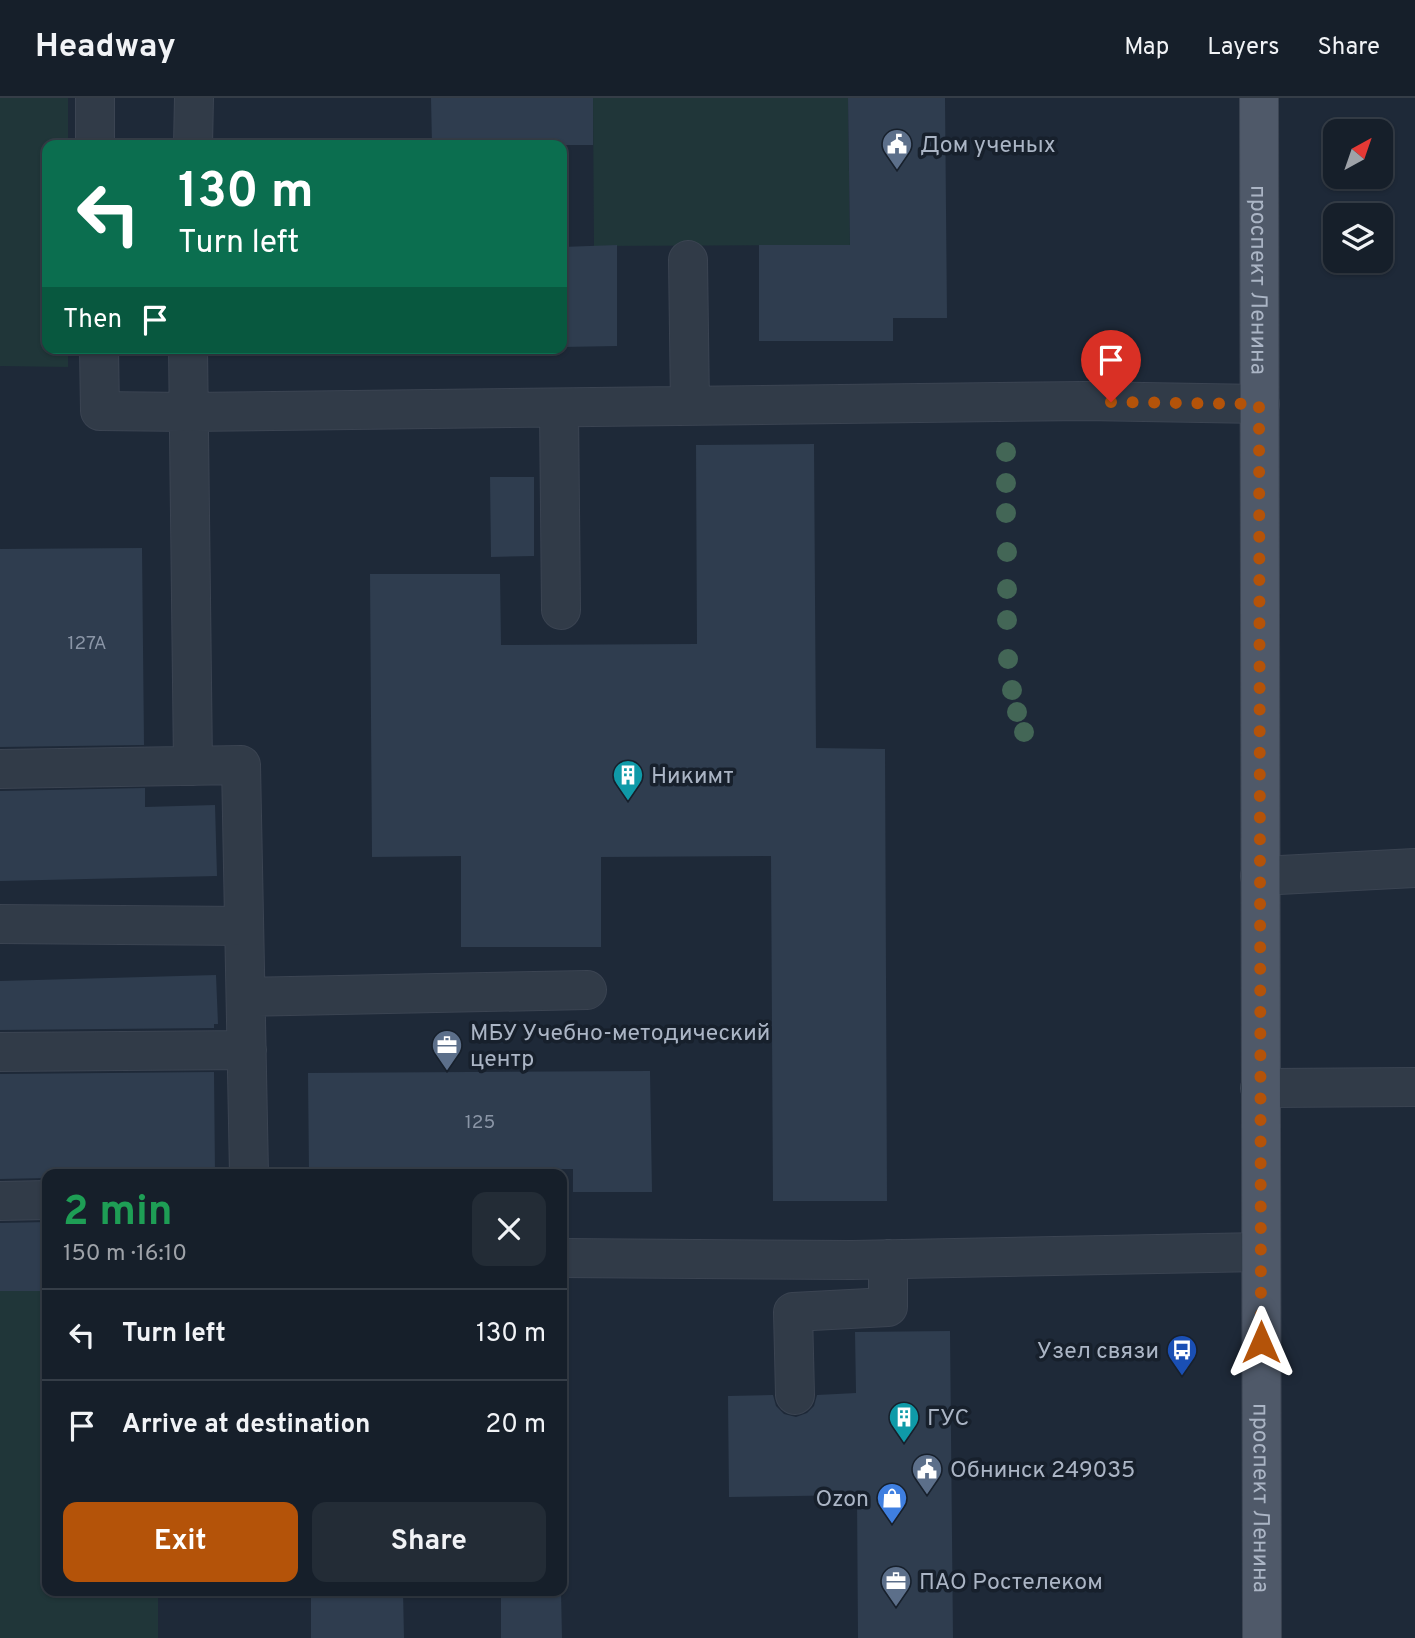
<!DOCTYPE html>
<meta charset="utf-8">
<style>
body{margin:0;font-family:Overpass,sans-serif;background:#232c36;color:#f1f3f6;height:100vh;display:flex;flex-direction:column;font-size:26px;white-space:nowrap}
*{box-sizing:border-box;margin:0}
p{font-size:23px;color:#9ea2a8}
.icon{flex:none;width:38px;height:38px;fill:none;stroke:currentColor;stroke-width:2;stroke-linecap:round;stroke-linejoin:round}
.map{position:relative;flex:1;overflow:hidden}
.panel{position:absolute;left:42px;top:1071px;width:525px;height:427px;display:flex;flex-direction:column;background:#161f2a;border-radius:14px;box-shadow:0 2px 5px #0004,0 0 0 2px #353d47}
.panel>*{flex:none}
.hud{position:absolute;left:42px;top:42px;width:525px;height:214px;border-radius:14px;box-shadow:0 2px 5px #0004,0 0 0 2px #353d47;background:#0b6e4f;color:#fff;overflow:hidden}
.needle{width:46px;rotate:40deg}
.controls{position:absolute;left:1323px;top:21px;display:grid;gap:14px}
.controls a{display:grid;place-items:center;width:70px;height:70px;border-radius:14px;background:#161f2a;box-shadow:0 2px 5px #0004,0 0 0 2px #353d47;font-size:35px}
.pin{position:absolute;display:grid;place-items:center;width:60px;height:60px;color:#fff;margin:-72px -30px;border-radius:50% 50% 50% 0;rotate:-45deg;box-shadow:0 0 7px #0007}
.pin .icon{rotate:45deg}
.me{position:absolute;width:77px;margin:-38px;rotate:0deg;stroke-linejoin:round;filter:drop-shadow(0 0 5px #0008)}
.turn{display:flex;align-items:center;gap:24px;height:147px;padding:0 21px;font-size:32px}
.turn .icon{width:91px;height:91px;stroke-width:2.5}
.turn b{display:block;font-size:49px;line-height:60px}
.then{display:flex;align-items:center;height:66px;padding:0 21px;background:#0003;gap:14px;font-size:26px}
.round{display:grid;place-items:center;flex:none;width:74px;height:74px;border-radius:14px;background:#232c36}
.head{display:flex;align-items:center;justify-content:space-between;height:119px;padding:0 21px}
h1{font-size:42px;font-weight:700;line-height:52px;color:#1e9e55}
.cta{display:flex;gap:14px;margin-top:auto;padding:14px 21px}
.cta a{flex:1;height:80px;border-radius:14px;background:#b45309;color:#fff;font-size:28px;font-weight:700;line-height:80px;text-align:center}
.cta a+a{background:#232c36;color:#f1f3f6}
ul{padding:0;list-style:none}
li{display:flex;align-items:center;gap:21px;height:91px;padding:0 21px;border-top:2px solid #353d47}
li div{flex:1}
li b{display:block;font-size:26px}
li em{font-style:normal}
header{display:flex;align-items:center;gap:42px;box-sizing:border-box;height:98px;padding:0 35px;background:#161f2a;border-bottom:2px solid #353d47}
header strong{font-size:33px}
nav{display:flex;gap:38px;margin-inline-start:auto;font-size:24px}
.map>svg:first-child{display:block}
</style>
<header>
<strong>Headway</strong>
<nav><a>Map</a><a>Layers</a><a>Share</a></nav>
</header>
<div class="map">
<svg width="1415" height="1540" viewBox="0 0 1415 1540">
<rect width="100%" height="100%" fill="#1e2938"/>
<path fill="#203639" d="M0,0h68v47h-21v203h21v19l-68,-1z
M593,0h255l2,147 -256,1z
M0,1193h47v300h111v47h-158z"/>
<path fill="#2f3d4f" d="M431,0h162v47h-161z
M848,0h97l2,220h-54v23h-134v-96h91z
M617,147v101l-55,1v-100z
M814,346l2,304 69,1 2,452h-114l-2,-345 -170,1v90h-140v-91l-89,1 -2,-283h130l1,71 196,-1 -1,-199z
M490,379h44v79l-43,1z
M142,450l2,197 -144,2v-198z
M145,690v19l70,-2 2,71 -217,5v-90z
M216,877l2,49h-4v4l-214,2v-49z
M650,973l2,121h-79v-23l-170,1v4h-94l-1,-101z
M214,974l1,102h-168v4l-47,1v-105z
M47,1124v69h-47v-68z
M950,1233l3,307h-95l-1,-143 -128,2 -1,-101 45,-1 3,11 8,8 12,3 11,-4 7,-7 3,-11 39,-2 -1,-61z
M311,1493h92l1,47h-93z
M501,1493h60l1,47h-61z"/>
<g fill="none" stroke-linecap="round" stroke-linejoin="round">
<g stroke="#3b4452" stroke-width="40">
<path id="minor" d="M95,0v47
M193,47l1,-47
M688,162l2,146
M99,250l1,63 88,1 898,-11 174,3
M188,250l5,418
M559,310l2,202
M0,671l241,-4 8,409
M1260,778l155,-8
M0,826l243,2
M246,899l341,-7
M0,954l247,-2
M1260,990l155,-1
M0,1103l47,-1
M562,1160l290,2 409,-8
M795,1297l-2,-83 95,-5v-48"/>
</g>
<g stroke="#3b4452" stroke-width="40">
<g id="major">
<path id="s1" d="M1259,0l3,1540"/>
</g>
</g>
<use href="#minor" stroke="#313b48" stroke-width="38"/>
<use href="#major" stroke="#4f5969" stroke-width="38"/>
</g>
<g fill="#436656">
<circle cx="1006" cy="354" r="10"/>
<circle cx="1006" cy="385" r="10"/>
<circle cx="1006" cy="415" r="10"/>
<circle cx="1007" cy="454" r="10"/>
<circle cx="1007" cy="491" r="10"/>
<circle cx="1007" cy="522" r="10"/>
<circle cx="1008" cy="561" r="10"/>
<circle cx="1012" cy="592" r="10"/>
<circle cx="1017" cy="614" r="10"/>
<circle cx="1024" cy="634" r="10"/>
</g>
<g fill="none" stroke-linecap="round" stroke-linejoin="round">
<path stroke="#b45309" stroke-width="12" stroke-dasharray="0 21.6" d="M1111,304l148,2 2,938"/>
</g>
<defs>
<g id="civic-pin" transform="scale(1.575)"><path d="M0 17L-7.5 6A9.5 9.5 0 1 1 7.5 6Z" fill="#5c6f8a" stroke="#17202c"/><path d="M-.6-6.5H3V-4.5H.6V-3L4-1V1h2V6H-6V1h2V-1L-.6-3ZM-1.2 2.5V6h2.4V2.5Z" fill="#fff"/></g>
<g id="building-pin" transform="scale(1.575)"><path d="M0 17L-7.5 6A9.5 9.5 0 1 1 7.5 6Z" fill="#0f9aa8" stroke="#17202c"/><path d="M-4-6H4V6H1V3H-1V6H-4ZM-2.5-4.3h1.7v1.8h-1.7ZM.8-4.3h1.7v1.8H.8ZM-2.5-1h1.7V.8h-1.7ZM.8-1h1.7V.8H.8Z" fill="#fff"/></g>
<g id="office-pin" transform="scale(1.575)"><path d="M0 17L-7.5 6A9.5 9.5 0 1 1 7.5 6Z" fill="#5c6f8a" stroke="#17202c"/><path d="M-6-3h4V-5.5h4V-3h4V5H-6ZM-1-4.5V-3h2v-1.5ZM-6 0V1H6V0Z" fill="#fff"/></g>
<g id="bus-pin" transform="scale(1.575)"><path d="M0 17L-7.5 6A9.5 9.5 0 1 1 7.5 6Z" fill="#1a4fb4" stroke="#17202c"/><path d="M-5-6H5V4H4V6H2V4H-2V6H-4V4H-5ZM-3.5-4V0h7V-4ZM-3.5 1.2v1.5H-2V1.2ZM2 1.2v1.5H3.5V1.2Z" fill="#fff"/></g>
<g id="shop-pin" transform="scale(1.575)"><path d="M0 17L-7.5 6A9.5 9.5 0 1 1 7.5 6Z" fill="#3f7fe0" stroke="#17202c"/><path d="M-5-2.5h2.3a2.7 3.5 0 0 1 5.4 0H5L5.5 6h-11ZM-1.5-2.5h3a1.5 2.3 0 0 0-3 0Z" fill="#fff"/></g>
</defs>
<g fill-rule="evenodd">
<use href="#civic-pin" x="897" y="46"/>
<use href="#building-pin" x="628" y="677"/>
<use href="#office-pin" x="447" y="947"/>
<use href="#bus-pin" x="1182" y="1252"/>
<use href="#building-pin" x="904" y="1319"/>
<use href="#civic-pin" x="927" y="1371"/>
<use href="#shop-pin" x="892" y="1400"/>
<use href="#office-pin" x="896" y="1483"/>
</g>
<g text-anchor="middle" stroke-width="7" stroke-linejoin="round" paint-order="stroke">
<g font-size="19" fill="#8a95a6">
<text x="87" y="551">127А</text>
<text x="480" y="1030">125</text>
</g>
<g font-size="23" fill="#abb5c5" stroke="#17202c" text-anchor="start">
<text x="920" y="54">Дом ученых</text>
<text x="651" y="685">Никимт</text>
<text x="470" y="942">МБУ Учебно-методический<tspan x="470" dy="26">центр</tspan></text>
<text x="1159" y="1260" text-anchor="end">Узел связи</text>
<text x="927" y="1327">ГУС</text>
<text x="950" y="1379">Обнинск 249035</text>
<text x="869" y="1408" text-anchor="end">Ozon</text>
<text x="919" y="1491">ПАО Ростелеком</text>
</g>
<g font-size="23" fill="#abb5c5" stroke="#17202c">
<text dy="8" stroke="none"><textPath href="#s1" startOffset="182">проспект Ленина</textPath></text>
<text dy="8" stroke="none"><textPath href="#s1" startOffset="1400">проспект Ленина</textPath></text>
</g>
</g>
</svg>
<div class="controls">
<a><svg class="needle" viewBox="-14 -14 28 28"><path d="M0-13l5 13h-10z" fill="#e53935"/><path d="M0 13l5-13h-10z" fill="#9ea2a8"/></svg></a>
<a><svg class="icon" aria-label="layers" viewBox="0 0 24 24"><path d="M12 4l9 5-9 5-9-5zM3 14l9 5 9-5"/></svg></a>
</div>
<div class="pin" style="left:1111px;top:304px;background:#d93025"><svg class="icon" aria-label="arrive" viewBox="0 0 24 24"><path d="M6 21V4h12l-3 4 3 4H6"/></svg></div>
<svg class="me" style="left:1261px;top:1244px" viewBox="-20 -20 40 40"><path d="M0-17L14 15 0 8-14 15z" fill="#b45309" stroke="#fff" stroke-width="4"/></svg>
<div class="hud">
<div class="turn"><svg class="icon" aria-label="left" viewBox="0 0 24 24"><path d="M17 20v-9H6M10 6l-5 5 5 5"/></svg><div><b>130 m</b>Turn left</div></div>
<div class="then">Then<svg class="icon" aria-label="arrive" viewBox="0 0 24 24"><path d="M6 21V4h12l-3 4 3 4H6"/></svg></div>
</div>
<section class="panel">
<div class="head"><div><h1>2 min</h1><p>150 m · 16:10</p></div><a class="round"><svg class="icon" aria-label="close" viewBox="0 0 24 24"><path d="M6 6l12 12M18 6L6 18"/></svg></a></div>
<ul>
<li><svg class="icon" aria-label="left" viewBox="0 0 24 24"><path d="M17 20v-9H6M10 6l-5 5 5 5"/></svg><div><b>Turn left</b></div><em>130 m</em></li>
<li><svg class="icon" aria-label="arrive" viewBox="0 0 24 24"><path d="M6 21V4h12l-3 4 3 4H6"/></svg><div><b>Arrive at destination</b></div><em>20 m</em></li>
</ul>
<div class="cta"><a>Exit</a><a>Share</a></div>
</section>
</div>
